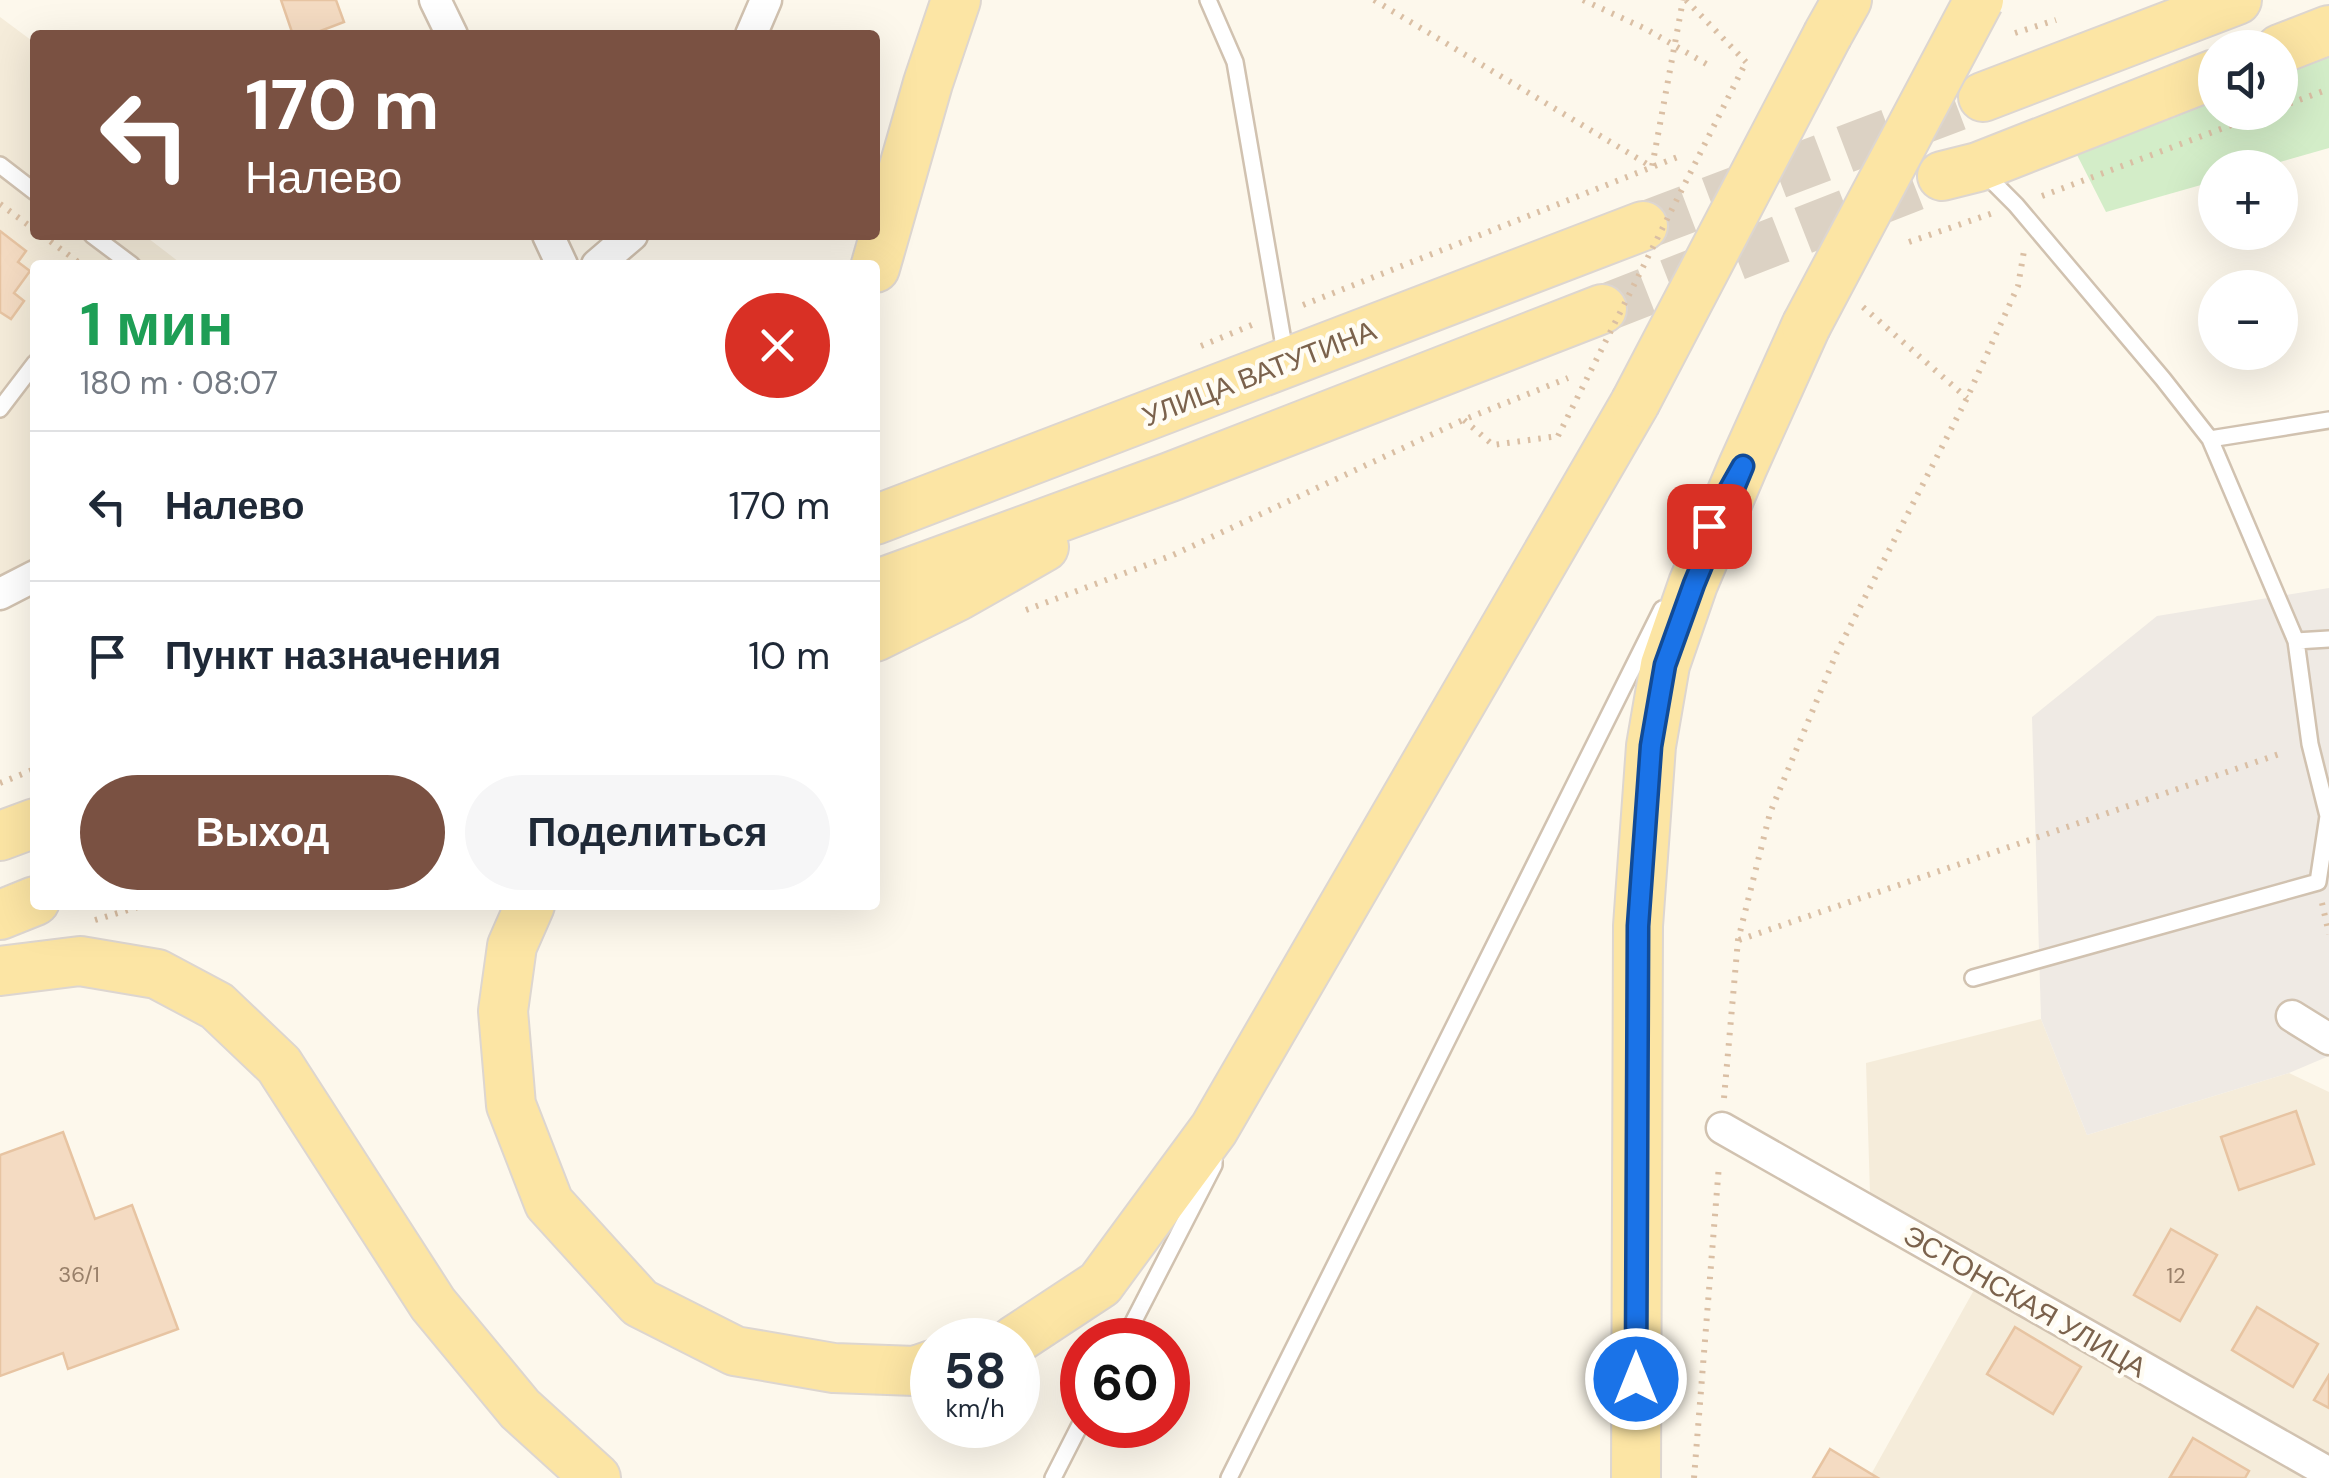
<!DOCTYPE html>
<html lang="ru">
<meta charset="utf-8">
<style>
body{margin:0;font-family:"DM Sans",sans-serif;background:#f6f6f7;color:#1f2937;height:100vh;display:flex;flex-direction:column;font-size:38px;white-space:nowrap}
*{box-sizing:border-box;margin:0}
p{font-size:32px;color:#747a83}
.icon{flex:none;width:55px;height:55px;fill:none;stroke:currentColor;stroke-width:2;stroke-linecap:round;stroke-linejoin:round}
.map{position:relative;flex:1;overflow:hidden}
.drawer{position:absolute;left:30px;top:260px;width:850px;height:650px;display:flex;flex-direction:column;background:#fff;border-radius:10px;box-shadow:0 10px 40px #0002}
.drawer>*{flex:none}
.hud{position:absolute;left:30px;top:30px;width:850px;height:210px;border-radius:10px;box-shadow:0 10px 40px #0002;background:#7a5142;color:#fff;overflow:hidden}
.tools{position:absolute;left:2198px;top:30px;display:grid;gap:20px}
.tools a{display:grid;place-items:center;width:100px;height:100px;border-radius:50%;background:#fff;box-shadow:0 10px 40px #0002;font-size:50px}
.speed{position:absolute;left:910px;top:1318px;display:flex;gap:20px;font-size:50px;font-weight:700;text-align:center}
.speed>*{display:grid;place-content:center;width:130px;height:130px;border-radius:50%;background:#fff;box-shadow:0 10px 40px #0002;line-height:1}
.speed small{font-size:25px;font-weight:400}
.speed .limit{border:15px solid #d22;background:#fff;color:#111}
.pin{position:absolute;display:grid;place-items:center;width:85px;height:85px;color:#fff;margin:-42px;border-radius:20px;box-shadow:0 5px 15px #0006}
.me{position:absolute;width:110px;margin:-55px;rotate:0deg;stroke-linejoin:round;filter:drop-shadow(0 0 8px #0008)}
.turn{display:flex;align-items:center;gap:35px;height:210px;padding:0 50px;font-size:45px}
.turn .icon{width:130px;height:130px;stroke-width:2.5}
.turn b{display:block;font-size:70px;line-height:85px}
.round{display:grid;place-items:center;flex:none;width:105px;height:105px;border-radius:52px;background:#f6f6f7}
.summary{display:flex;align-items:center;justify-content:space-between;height:170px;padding:0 50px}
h1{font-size:60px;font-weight:700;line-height:75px;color:#1e9e55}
.action{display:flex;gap:20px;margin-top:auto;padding:20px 50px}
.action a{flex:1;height:115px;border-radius:60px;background:#7a5142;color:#fff;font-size:40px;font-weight:700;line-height:115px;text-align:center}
.action a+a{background:#f6f6f7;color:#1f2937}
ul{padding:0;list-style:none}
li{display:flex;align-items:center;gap:30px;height:150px;padding:0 50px;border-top:2px solid #e0e1e3}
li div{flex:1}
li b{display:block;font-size:38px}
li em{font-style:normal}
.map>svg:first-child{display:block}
</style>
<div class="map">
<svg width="2329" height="1478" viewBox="0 0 2329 1478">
<rect width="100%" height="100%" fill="#fdf8ec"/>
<path fill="#f5ecda" d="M0,17l35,26v192h109l39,30h-148v294l-35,18z
M2041,1019l46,116 202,-62 40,19v386h-460l105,-188 -103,-63 -5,-164z"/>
<path fill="#efeae4" d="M2329,588v468l-40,17 -202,62 -46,-116 -9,-302 125,-101z"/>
<path fill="#d3edc8" d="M2329,54v94l-67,19 -47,1v13l-109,31 -32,-63 141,-53v16h65v-40z"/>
<path fill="#f4dbc2" stroke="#e7c4a2" stroke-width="2.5" d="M281,0h55l8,22 -34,13h-17z
M0,231l26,20 -8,11 12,9 -16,22 10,8 -13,18 -11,-7z
M2296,1111l18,53 -75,26 -18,-53z
M63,1132l32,87 37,-14 46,124 -110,40 -5,-16 -63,23v-221z
M2171,1229l46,26 -37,66 -46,-26z
M2257,1307l61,37 -25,43 -61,-37z
M2015,1327l66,40 -28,47 -66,-40z
M2329,1375v33l-15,-8z
M2193,1438l56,33 -4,7 -75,-1z
M1830,1449l48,29h-65z"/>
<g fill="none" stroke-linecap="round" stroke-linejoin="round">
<path stroke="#dcd2c4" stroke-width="48" stroke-dasharray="48 24" stroke-linecap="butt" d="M1643,226l340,-129
M1602,309l340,-133"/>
<g stroke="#d1c2b0" stroke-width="20">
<path id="service" d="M1208,0l27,62 51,296
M0,165l35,27
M92,235l40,30
M0,409l35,-46
M2210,439l119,-19
M2296,641l33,-2
M1973,978l345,-96 10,-66 -18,-72 -14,-103 -86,-202 -47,-60 -147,-174 -32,-32
M1124,1340l90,-175v-7
M1053,1478l29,-57
M1229,1478l433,-869"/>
</g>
<g stroke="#d1c2b0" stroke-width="35">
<path id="minor" d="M435,0l17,35
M751,35l15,-35
M548,235l14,30
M597,265l35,-30
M0,594l35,-18
M2292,1016l37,23
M1722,1128l607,345"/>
</g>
<g stroke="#ddd6d0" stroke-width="52">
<path id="primary" d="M1828,34l19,-34
M2280,49l49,-19
M1983,97l254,-97
M1942,176l36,-9 237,-93
M875,268l53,-185 28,-83
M875,520l768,-294
M875,585l295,-108 432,-168
M875,637l83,-41 86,-49
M0,836l35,-13
M530,905l-18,41 -9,65 8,94 38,98 91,100 95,48 99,17 81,3 17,-6
M0,915l35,-14
M0,971l80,-10 77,13 60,32 62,59 154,239 87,105 76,69
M1015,1340l85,-56 114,-155 421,-726
M1636,1478l2,-552 13,-180 14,-81 28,-81 50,-118 63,-140"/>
</g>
<path stroke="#dabfa4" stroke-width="6" stroke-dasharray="2.5 8" stroke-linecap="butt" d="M1374,0l278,167 31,-167
M1583,0l63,29 62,36
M1686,0l60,62
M2015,33l41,-13
M2280,107l49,-18
M2042,196l224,-84
M0,204l35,26
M42,235l40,30
M1909,242l84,-29
M1303,305l377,-149
M1863,307l104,91
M1201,346l53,-22
M1464,420l29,25 65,-9
M1026,610l147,-55 290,-135 105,-42
M0,783l35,-14
M2322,903l7,31
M95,920l50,-15
M1739,940l546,-188
M1724,1098l14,-158 32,-127 67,-161 130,-254 51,-112 6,-35
M1694,1478l25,-313"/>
<use href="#service" stroke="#fff" stroke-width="15"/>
<use href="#minor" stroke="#fff" stroke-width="30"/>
<use href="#primary" stroke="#fce5a4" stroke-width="48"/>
<g stroke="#ddd6d0" stroke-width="52" stroke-linecap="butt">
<path id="primary-bridge" d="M1806,326l173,-326
M1635,403l193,-369"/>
</g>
<path stroke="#dabfa4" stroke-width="6" stroke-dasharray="2.5 8" stroke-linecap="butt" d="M1558,436l188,-374"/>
<use href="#primary-bridge" stroke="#fce5a4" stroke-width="48"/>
</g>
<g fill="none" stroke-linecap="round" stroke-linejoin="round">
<g stroke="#114b97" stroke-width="25">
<path id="route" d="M1636,1379l2,-453 13,-180 14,-81 29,-81 49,-118 -34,60"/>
</g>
<use href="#route" stroke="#1a73e8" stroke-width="18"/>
</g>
<g text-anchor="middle" stroke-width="9" stroke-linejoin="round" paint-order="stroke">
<g font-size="22" fill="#99806a">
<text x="79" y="1282">36/1</text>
<text x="2176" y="1283">12</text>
</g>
<g font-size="28" fill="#7b624c" stroke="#fffcf3">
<text transform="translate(1259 373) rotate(-21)" y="10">УЛИЦА ВАТУТИНА</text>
<text transform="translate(2025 1301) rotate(30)" y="10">ЭСТОНСКАЯ УЛИЦА</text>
</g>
</g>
</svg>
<div class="tools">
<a><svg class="icon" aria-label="sound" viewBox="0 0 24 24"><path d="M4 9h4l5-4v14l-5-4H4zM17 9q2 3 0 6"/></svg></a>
<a>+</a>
<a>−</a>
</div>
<div class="speed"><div>58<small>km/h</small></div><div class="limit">60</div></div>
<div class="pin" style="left:1709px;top:526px;background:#d93025"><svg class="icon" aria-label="arrive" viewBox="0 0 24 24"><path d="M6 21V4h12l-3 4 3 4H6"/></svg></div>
<svg class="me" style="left:1636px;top:1379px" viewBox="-20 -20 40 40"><circle r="17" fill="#1a73e8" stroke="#fff" stroke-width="3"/><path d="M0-11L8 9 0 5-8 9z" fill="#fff"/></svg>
<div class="hud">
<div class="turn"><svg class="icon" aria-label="left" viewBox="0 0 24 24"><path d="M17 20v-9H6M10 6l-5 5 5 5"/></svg><div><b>170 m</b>Налево</div></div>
</div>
<section class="drawer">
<div class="summary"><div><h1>1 мин</h1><p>180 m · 08:07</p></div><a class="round" style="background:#d93025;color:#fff"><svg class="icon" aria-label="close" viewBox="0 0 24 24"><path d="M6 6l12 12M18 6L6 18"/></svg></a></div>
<ul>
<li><svg class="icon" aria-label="left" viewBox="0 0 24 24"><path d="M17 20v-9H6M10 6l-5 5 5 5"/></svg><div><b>Налево</b></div><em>170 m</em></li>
<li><svg class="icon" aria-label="arrive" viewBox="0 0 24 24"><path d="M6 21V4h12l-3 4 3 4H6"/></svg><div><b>Пункт назначения</b></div><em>10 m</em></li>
</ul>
<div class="action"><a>Выход</a><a>Поделиться</a></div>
</section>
</div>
